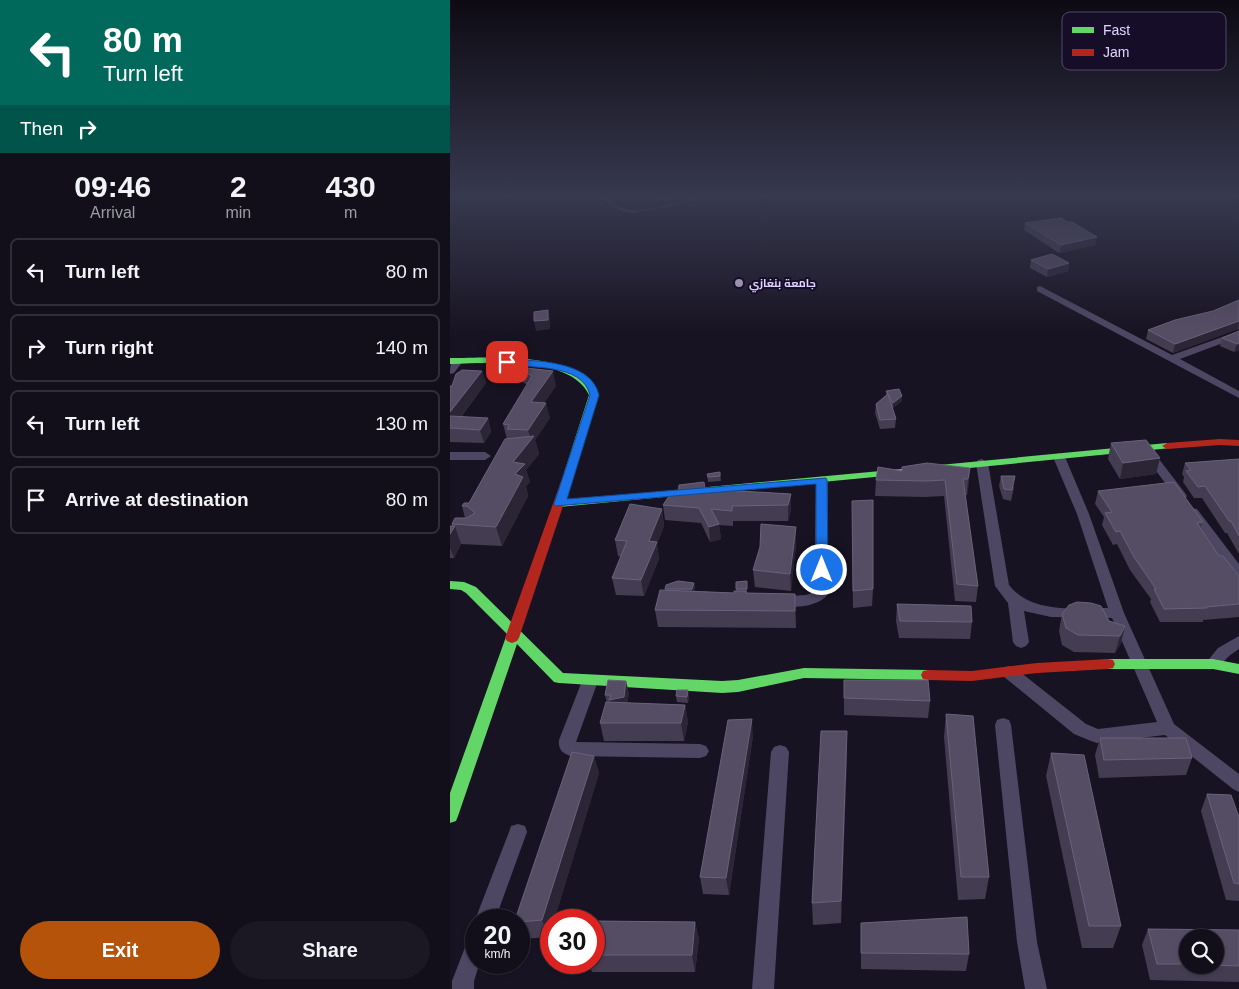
<!DOCTYPE html>
<meta charset="utf-8">
<style>
body{margin:0;font-family:Arial,Cairo,sans-serif;background:#1b1723;color:#f1f3f6;height:100vh;display:flex;flex-direction:column;font-size:19px;white-space:nowrap}
*{box-sizing:border-box;margin:0}
p{font-size:16px;color:#9c9ca2}
.icon{flex:none;width:28px;height:28px;fill:none;stroke:currentColor;stroke-width:2;stroke-linecap:round;stroke-linejoin:round}
.map{position:relative;flex:1;overflow:hidden}
.side{display:flex;flex-direction:column;background:#120e1a;width:450px}
.side>*{flex:none}
.banner{background:#00695c;color:#fff;overflow:hidden}
.controls{position:absolute;left:729px;top:929px;display:grid;gap:10px}
.controls a{display:grid;place-items:center;width:45px;height:45px;border-radius:50%;background:#120e1a;box-shadow:0 1px 4px #0004,0 0 0 1px #312e39;font-size:25px}
.speed{position:absolute;left:15px;top:909px;display:flex;gap:10px;font-size:25px;font-weight:700;text-align:center}
.speed>*{display:grid;place-content:center;width:65px;height:65px;border-radius:50%;background:#120e1a;box-shadow:0 1px 4px #0004,0 0 0 1px #312e39;line-height:1}
.speed small{font-size:12px;font-weight:400}
.speed .limit{border:8px solid #d22;background:#fff;color:#111}
.pin{position:absolute;display:grid;place-items:center;width:42px;height:42px;color:#fff;margin:-21px;border-radius:10px;box-shadow:0 2px 8px #0006}
.me{position:absolute;width:55px;margin:-28px;rotate:0deg;stroke-linejoin:round;filter:drop-shadow(0 0 4px #0008)}
.turn{display:flex;align-items:center;gap:18px;height:105px;padding:0 20px;font-size:22px}
.turn .icon{width:65px;height:65px;stroke-width:2.5}
.turn b{display:block;font-size:35px;line-height:42px}
.then{display:flex;align-items:center;height:48px;padding:0 20px;background:#0003;gap:10px;font-size:19px}
.eta{display:flex;justify-content:space-evenly;align-items:center;height:85px;text-align:center}
.eta b{font-size:30px;font-weight:700;line-height:35px}
.primary-button{display:flex;gap:10px;margin-top:auto;padding:10px 20px}
.primary-button a{flex:1;height:58px;border-radius:30px;background:#b45309;color:#fff;font-size:20px;font-weight:700;line-height:58px;text-align:center}
.primary-button a+a{background:#1b1723;color:#f1f3f6}
ul{padding:0;list-style:none}
li{display:flex;align-items:center;gap:15px;height:68px;margin:0 10px 8px;padding:0 10px;border:2px solid #312e39;border-radius:8px}
li div{flex:1}
li b{display:block;font-size:19px}
li em{font-style:normal}
main{display:flex;flex:1;min-height:0}
.map>svg:first-child{display:block}
</style>
<main>
<section class="side">
<div class="banner">
<div class="turn"><svg class="icon" aria-label="left" viewBox="0 0 24 24"><path d="M17 20v-9H6M10 6l-5 5 5 5"/></svg><div><b>80 m</b>Turn left</div></div>
<div class="then">Then<svg class="icon" aria-label="right" viewBox="0 0 24 24"><path d="M7 20v-9h11M14 6l5 5-5 5"/></svg></div>
</div>
<div class="eta">
<div><b>09:46</b><p>Arrival</p></div>
<div><b>2</b><p>min</p></div>
<div><b>430</b><p>m</p></div>
</div>
<ul>
<li><svg class="icon" aria-label="left" viewBox="0 0 24 24"><path d="M17 20v-9H6M10 6l-5 5 5 5"/></svg><div><b>Turn left</b></div><em>80 m</em></li>
<li><svg class="icon" aria-label="right" viewBox="0 0 24 24"><path d="M7 20v-9h11M14 6l5 5-5 5"/></svg><div><b>Turn right</b></div><em>140 m</em></li>
<li><svg class="icon" aria-label="left" viewBox="0 0 24 24"><path d="M17 20v-9H6M10 6l-5 5 5 5"/></svg><div><b>Turn left</b></div><em>130 m</em></li>
<li><svg class="icon" aria-label="arrive" viewBox="0 0 24 24"><path d="M6 21V4h12l-3 4 3 4H6"/></svg><div><b>Arrive at destination</b></div><em>80 m</em></li>
</ul>
<div class="primary-button"><a>Exit</a><a>Share</a></div>
</section>
<div class="map">
<svg width="789" height="989" viewBox="0 0 789 989">
<rect width="100%" height="100%" fill="#181322"/>
<g fill="none" stroke-linecap="round" stroke-linejoin="round">
<path fill="#4d4763" fill-rule="evenodd" d="M147,195h4c8,5 15,12 24,14 17,6 62,-10 81,-14h6l-45,12 -34,6 -8,-1 -8,-3z"/>
<path fill="#4d4763" fill-rule="evenodd" d="M590,286l132,69 67,-24v6l-59,22 59,32v7l-202,-107v-4z
M8,358l5,3 -9,12 -4,1c0,-7 0,-14 8,-16z
M698,448l4,2 33,43 2,3 -2,3h-8l-35,-47z
M0,452h35l6,4 -6,4h-35z
M609,453l6,4 24,57 35,99 50,111 65,50v18l-6,-3 -68,-54 -68,8 -6,-2 -17,-7 -71,-58 -2,-4 2,-4 6,-2 6,2 71,56 12,5 59,-7 -45,-104 -61,-1 -27,-6 5,31 -3,4 -5,2 -5,-2 -3,-4 -5,-39 -13,-17 -19,-123 2,-3 4,-1 6,4 21,122c23,29 65,23 99,23l-31,-94 -24,-57z
M372,476l6,4v114c-9,14 -40,15 -54,11l-2,-4 2,-4 32,-2 8,-3 2,-112z
M742,508l5,1 42,55v15l-5,-2 -48,-65z
M789,636v13c-4,3 -8,5 -11,8 -7,6 -9,15 -21,11l-2,-4 13,-16z
M140,675l6,2 2,4 -22,61 124,2 6,2 3,5 -3,5 -6,2 -130,-2c-8,-3 -12,-7 -11,-16l23,-59 2,-4z
M553,718l6,2 2,5 26,217 10,47h-22l-8,-47 -22,-217 2,-5z
M330,745l6,2 3,5 -15,237h-22l19,-237 3,-5z
M68,824l7,2 2,6 -32,88h-19v3l-1,-3 34,-88 2,-6z
M26,934v28h4l-6,19v8h-22v-8l17,-44z"/>
<path fill="#63d668" fill-rule="evenodd" d="M0,358c42,0 127,-8 149,37l-26,80 -4,1 -5,-3 25,-78c-18,-40 -102,-32 -139,-31z
M717,443l4,1 1,2 -1,2 -242,24 -5,-3 5,-3z
M452,469l5,3 -1,2 -347,33 -6,-3 6,-3z
M0,581l14,1 12,5 87,86 159,8 16,-1 66,-12 124,2 5,1 2,4 -2,4 -5,1 -124,-2 -66,14 -16,1 -163,-10 -5,-1 -37,-38 -59,172 -2,5 -6,2v-30l57,-159 -41,-41 -5,-3 -11,-1z
M658,659h105l26,5v10l-26,-5h-105l-5,-1 -2,-4 2,-4z"/>
<path fill="#b3261e" fill-rule="evenodd" d="M770,439l19,1v6l-19,-1 -53,4 -5,-3 5,-3z
M119,470l5,3 -55,165 -2,3 -5,2 -5,-2 -2,-3 59,-165z
M658,659l5,1 2,4 -2,4 -5,1 -71,4 -65,8 -44,-1 -5,-1 -2,-4 2,-4 5,-1 44,1 65,-8z"/>
</g>
<path fill="#443c51" fill-rule="evenodd" d="M199,195h41l-30,7z
M575,223l70,22 -36,8 -35,-23z
M581,260l38,3 -1,8 -21,6 -17,-9z
M789,300v30l-1,-1 -65,24 -27,-14 2,-9 65,-19z
M789,331v19l-5,2 -14,-6 2,-8z
M67,367l39,19 -12,17 6,15 -15,22 4,14 -13,16 4,12 -4,4 2,10 -26,50 -41,-2 -7,14h-4v-32h2v-2l13,-6 -3,-12 7,-3 38,-64 -4,-15 24,-39 -6,-4z
M32,371l4,12 -25,34 27,1 3,14 -7,11 -34,-1v-56h2z
M436,391l16,10 -9,7 -2,-3 5,14 -1,9 -15,1 -5,-16 1,-9 10,-9z
M661,443l49,15 -4,16 -36,5 -12,-20z
M789,459v95l-12,-21h-2l-23,-35h-8l-11,-16 1,-5 -2,-3 3,-11z
M520,468l-3,27h-2l13,91 -2,16 -21,-1 -11,-105 -19,1 -50,-1 1,-16 25,-9z
M270,472l1,9 -13,1 -1,-8z
M551,476l13,11 -3,14 -8,-2 -4,-13z
M255,489l86,5v16l-3,11h-55v5l-14,-1 2,14 -11,3 -9,-19 -36,-3 -2,-15 15,-10z
M648,491l105,31 -2,6 18,28 20,20v41l-36,3v2h-43l-10,-20 1,-3 -21,-29 -13,-26 -4,1 -11,-20 2,-8 -9,-13z
M212,509l2,17 -7,18 2,15 -15,37 -28,-1 -4,-17 9,-21 -3,-1 -3,-16z
M402,517l21,72 -1,17 -19,2z
M346,544l-5,47 -36,-4 -2,-17z
M297,581v12l48,1 1,34 -138,-1 -3,-17 10,-21 29,-6 1,6 -1,2 40,2 2,-2v-9z
M447,604l75,18 -2,17 -71,-1 -3,-17z
M612,614l47,7 16,5 -4,17 -6,10 -41,-1 -12,-7 -3,-14z
M394,680l86,21 -2,17 -84,-3z
M179,693l-2,10 58,2 3,17 -4,19h-80l-4,-18 7,-20 -2,-8z
M226,696h13l-1,7 -11,-1z
M496,714l43,163 -4,22 -27,1 -14,-163z
M303,736l-24,159 -26,-1 -3,-17z
M650,738l92,20 -6,17 -87,3 -4,-23z
M601,753l70,173 -8,22h-31l-36,-172z
M397,754l-6,169 -28,2 -1,-22z
M144,756l5,17 -50,164 -27,2 -3,-7v-12z
M757,794l32,23v84l-13,-1 -25,-89z
M144,921l101,1 4,17 -4,33h-103l-4,-10h6z
M411,923l108,31 -3,17 -105,-2z
M698,929l91,1v52l-89,-2 -8,-35zM738,938l27,27h-27z"/>
<path fill="#2b2536" d="M209,195h31l-30,7z
M647,237l-2,8 -36,8 2,-8z
M619,263l-1,8 -21,6 1,-8z
M98,310l2,9v10l-14,2 -2,-10z
M789,321l-1,8 -65,24 2,-9z
M789,343v7l-5,2 3,-8z
M32,371l4,12 -34,45 -2,-2v-14z
M103,371l3,15 -22,31 -3,-15z
M452,396v5l-9,7v-5z
M96,403l4,15 -15,22 4,14 -13,16 4,12 -4,4 2,10 -26,50 -6,-19 19,-53 -2,-12 18,-22 -3,-10z
M38,418l3,14 -7,11 -4,-13z
M710,458l-4,16 -36,5 3,-16z
M520,468l-1,16 -2,11 1,-16z
M341,494v16l-3,11v-16z
M212,509l2,17 -7,18 2,15 -15,37 -3,-16 8,-39z
M269,524l2,15 -11,3 -1,-15z
M5,526l6,18 -7,14 -4,-10v-14z
M346,527v17l-5,47 -1,-17z
M244,583l1,6 -3,5v-5z
M675,626l-4,17 -6,10 5,-17z
M176,681l3,12 -3,16 -14,2 -3,-11z
M238,690l1,6 -1,7 -1,-6z
M235,705l3,17 -4,19 -3,-18z
M302,719l1,17 -24,159 -3,-17z
M397,731v23l-6,169v-22z
M144,756l5,17 -45,147h-3v9l-2,8 -7,-17z
M245,922l4,17 -4,33 -3,-17z"/>
<path fill="#554d64" stroke="#6a627c" d="M611,218l7,4h4l25,15 -36,8 -36,-22z
M602,254l17,9 -21,6 -17,-9z
M789,300v21l-64,23 -27,-14 27,-10 38,-9z
M98,310v10l-14,1v-9z
M789,331v12l-2,1 -15,-6z
M67,367l36,4 -22,31 15,1 -18,27 -21,-1 2,-4 -6,-1 29,-48z
M12,370l20,1 -32,41v-26h2l4,-12z
M449,389l3,7 -9,7 -7,-12z
M438,394l8,25 -16,1 -4,-16z
M0,416l38,2 -8,12 -30,-2z
M84,436l-21,26 12,2 -10,10 8,3 -27,50 -44,-3 3,-6h12l8,-5 -8,-7h-5l2,-3h5l36,-64z
M696,440l14,18 -37,5 -12,-20z
M789,459v77l-8,-15h-2l-24,-35 -7,1 -12,-16 5,-1 -6,-7z
M477,463l43,5 -2,11h-5l15,107 -21,-2 -12,-104 -19,1 -50,-1 2,-13 24,4v-4z
M270,472v4l-12,1 -1,-3z
M551,476h14l-3,14 -8,-1z
M254,482l1,7 86,5 -3,11 -56,1v5l-21,-2 8,15 -10,3 -10,-19 -36,-3 6,-9 9,-1 1,-10z
M724,482l29,40 -6,1 22,33h4l16,20v28l-33,3 1,1 -43,1 -10,-20h2l-22,-32 -14,-26 -4,1 -11,-19 7,-1 -14,-21z
M423,500v89l-20,2 -1,-90z
M180,504l32,5 -13,32 8,1 -16,38 -29,-2 15,-37 -12,-1z
M311,524l35,3 -6,47 -37,-4 7,-23z
M0,526h5l-5,8z
M228,581l16,2 -2,6h-27l1,-4z
M297,581v8h-11v-7z
M210,590l74,3v-2h12v2l49,1v17l-140,-1z
M627,602l14,1 10,3 8,15 16,5 -5,10 -42,-1 -12,-7 -4,-14 7,-9z
M447,604l74,2 1,16 -72,-1z
M158,680l18,1 -2,16 -15,3 2,-5h-6z
M394,680h84l2,21 -86,-3z
M227,690h11l-1,7 -11,-1z
M156,702l79,3 -4,18h-81z
M496,714l27,2 16,161h-28z
M302,719l-26,159 -26,-1 28,-157z
M371,731h26l-6,170 -29,2z
M650,738h86l6,20 -88,2z
M122,752l22,4 -52,164 -23,2v-2h-4z
M601,753l33,2 37,171h-32z
M757,794l24,1 8,22v67l-5,-1z
M517,917l2,37 -108,-1v-30z
M144,921l101,1 -3,33h-98z
M698,929l91,1v36l-30,-1h6v-27h-27v26h-31z"/>
<linearGradient id="sky" x2="0" y2="1"><stop stop-color="#0d0a13"/><stop offset="0.59" stop-color="#37394f"/><stop offset="1" stop-color="#37394f" stop-opacity="0"/></linearGradient>
<rect width="789" height="333" fill="url(#sky)"/>
<path fill="#1a73e8" stroke="#114b97" d="M57,359c28,2 84,1 92,36l-32,104 259,-21 1,2 1,90 -1,3h-9l-2,-3v-86l-261,22 -1,-2 36,-109c-8,-33 -62,-26 -86,-31v-4z"/>
<circle fill="#9a90b2" stroke="#160d28" stroke-width="2" cx="289" cy="283" r="5"/>
<g text-anchor="middle" stroke-width="4" stroke-linejoin="round" paint-order="stroke">
<g font-size="11" font-weight="bold" fill="#e0d4ff" stroke="#160d28" text-anchor="start">
<text x="299" y="287">جامعة بنغازي</text>
</g>
</g>
<rect x="612" y="12" width="164" height="58" rx="8" fill="#160d28" stroke="#534968" stroke-width="1"/>
<rect x="622" y="27" width="22" height="6" fill="#63d668"/>
<rect x="622" y="49" width="22" height="7" fill="#b3261e"/>
<g font-size="14" fill="#e0d4ff">
<text x="653" y="35">Fast</text>
<text x="653" y="57">Jam</text>
</g>
</svg>
<div class="controls">
<a><svg class="icon" aria-label="search" viewBox="0 0 24 24"><circle cx="10" cy="10" r="6"/><path d="M15 15l6 6"/></svg></a>
</div>
<div class="speed"><div>20<small>km/h</small></div><div class="limit">30</div></div>
<div class="pin" style="left:57px;top:362px;background:#d93025"><svg class="icon" aria-label="arrive" viewBox="0 0 24 24"><path d="M6 21V4h12l-3 4 3 4H6"/></svg></div>
<svg class="me" style="left:372px;top:570px" viewBox="-20 -20 40 40"><circle r="17" fill="#1a73e8" stroke="#fff" stroke-width="3"/><path d="M0-11L8 9 0 5-8 9z" fill="#fff"/></svg>
</div>
</main>
